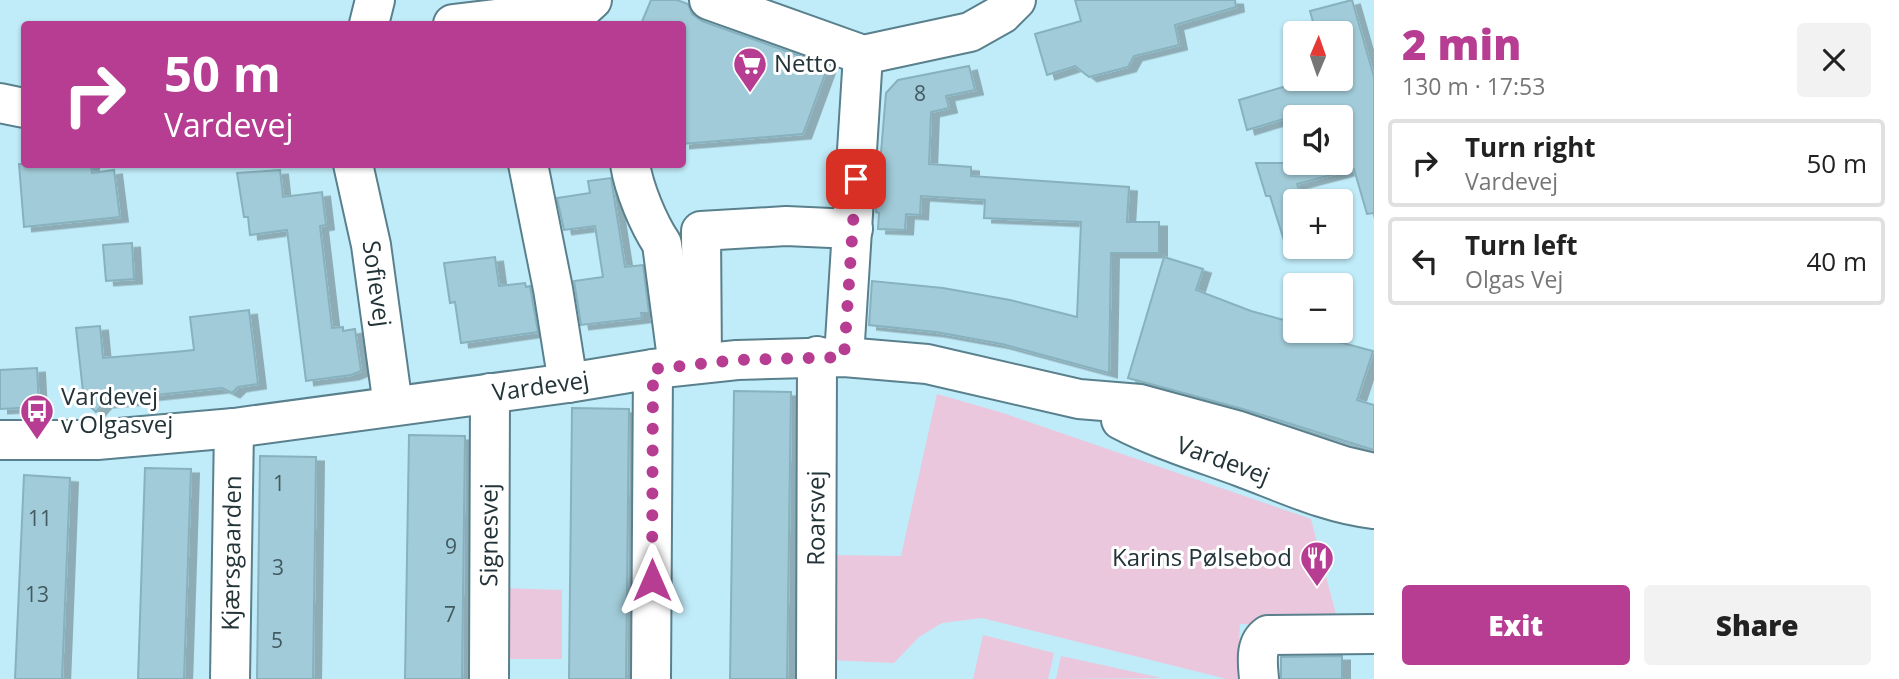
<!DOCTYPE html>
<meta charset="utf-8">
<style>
body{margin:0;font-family:"Open Sans",sans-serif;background:#f2f2f2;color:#222;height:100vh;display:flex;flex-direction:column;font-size:26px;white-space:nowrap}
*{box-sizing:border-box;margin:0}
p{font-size:23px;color:#767676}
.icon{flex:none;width:38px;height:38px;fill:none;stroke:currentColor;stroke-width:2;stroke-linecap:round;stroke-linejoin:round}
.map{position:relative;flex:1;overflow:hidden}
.panel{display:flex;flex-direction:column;background:#fff;width:525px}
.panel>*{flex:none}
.banner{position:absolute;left:21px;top:21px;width:665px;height:147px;border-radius:7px;box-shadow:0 2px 5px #0004;background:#b63d92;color:#fff;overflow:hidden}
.needle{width:46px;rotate:2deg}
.buttons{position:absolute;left:1283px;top:21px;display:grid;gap:14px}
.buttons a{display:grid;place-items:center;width:70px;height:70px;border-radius:7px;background:#fff;box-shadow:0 2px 5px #0004;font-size:35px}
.pin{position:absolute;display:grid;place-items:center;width:60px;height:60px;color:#fff;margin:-30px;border-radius:14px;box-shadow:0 4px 10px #0006}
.me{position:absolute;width:77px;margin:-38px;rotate:0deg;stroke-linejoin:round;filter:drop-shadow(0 0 5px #0008)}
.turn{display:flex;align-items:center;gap:24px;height:147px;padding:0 28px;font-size:32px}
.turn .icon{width:91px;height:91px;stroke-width:2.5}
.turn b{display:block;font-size:49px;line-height:60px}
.round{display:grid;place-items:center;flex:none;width:74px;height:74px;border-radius:7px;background:#f2f2f2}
.overview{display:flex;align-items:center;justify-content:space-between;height:119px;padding:0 28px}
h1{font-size:42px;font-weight:800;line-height:52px;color:#b63d92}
.cta{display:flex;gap:14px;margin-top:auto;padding:14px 28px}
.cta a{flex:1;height:80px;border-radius:7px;background:#b63d92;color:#fff;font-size:28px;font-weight:800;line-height:80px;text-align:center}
.cta a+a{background:#f2f2f2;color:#222}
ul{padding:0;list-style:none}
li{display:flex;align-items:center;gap:21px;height:88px;margin:0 14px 10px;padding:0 14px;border:4px solid #e0e0e0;border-radius:7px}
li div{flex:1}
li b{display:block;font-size:26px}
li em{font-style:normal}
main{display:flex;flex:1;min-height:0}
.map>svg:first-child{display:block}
</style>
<main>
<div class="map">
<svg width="1374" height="679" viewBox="0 0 1374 679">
<defs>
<filter id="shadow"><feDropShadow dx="8" dy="4.5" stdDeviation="0" flood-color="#0004"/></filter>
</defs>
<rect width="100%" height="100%" fill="#c0ebf8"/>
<path fill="#ebc7dd" d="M937,394l66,19 308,106 28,107 -99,-2 -3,55h-10l-245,-61 -40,5 -23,14 -25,26 -66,-3 1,-105 72,1z
M502,588l60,2v69h-59z
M983,635l71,18 -6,26h-75z
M1061,656l101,22 -106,1z"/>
<path fill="#a1cbd8" stroke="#88b1be" stroke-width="2" filter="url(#shadow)" d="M651,0h26l11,4 4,10 10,7 126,45 -25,68 -121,10v-120h-41z
M1075,0h160l1,7 -61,18 4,20 -45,11 -6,11 -39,10 -14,-11 -28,9 -12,-41 46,-13z
M1352,0l22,77v136l-7,1 -13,-45 -57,15 5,17h-7v46h19l2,5 -28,1 -18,-57h-4l-10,-33h88l-4,-11v-35h-9l-4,-11 -80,24 -8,-30 71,-21h30v-46h-24l-6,-22z
M969,66l6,24 -29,6 3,12 -18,4 -2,52 42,3v9l158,11 -2,35h32v31h-48l-2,120 -107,-29 -66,-12 -67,-7 3,-44 71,7 67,12 67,17 4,-95 -97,-4 1,-18 -64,-4 -1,19 -14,-1 -1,16 -27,-1 1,-16 -3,-1 10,-119 12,-13z
M19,164h72l1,9 22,-3 6,47 -96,10z
M280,170l3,27 39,-5 4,33 -6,1 12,102 11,-1v4l12,-2 6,42 -10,4 -45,6 -19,-151 -37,5 -2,-18h-4l-7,-44z
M611,178l14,89 18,-2 6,48h-8l1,5 -61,7 -7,-44 29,-4 -8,-51 -31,4 -7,-32 33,-5 -2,-12z
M132,243l2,36 -28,2 -3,-36z
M495,257l4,29 26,-3 1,4 4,-1 8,46 -77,11 -6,-41 -5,1 -6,-40z
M1164,257l39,12 -7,21 55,21 44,12v8h32l-3,7 49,13 -16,49 17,5v45l-131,-41 -115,-31z
M249,310l9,74 -20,3 -6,6 -10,-5 -85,9v3l-33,3 -8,9 -12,-11 -8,-73 24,-2 3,32 71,-6 20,-2 -4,-33z
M37,368l2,39 -39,2v-39z
M734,391l57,1 -4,287h-57z
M572,408l57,1 -3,270h-57z
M409,435l56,1 -3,243h-57z
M260,456l56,1 -3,222h-56z
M145,468l46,1 -7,210h-46z
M24,475l46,3 -8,201h-47z
M1342,656v23h-61v-22z"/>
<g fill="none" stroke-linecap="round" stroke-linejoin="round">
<g stroke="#59808c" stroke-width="42">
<g id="minor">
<path d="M709,0l154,55"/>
<path d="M369,24l6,-24"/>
<path d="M453,24l129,-15 10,-9"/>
<path d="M0,103l24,5"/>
<path id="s1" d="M353,164l18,81 22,161"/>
<path d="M528,164l25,125 15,94"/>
<path d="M630,164c4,25 18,59 32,80l16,122"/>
<path d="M844,357l19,-302 107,-23 32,-18 14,-14"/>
<path d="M702,363l-1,-132 85,-5 67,3"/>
<path id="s2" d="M1121,420c36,19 82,33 120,47 43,16 87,37 133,42"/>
<path id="s3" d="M0,440h97l137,-12 334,-45 85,-14 84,-9 107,-3 83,7 152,35 61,5 96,26 108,36 30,7"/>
<path id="s4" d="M230,679l4,-251"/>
<path id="s5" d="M489,679l1,-286"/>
<path d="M651,679l2,-310"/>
<path id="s6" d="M816,679l1,-323"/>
<path d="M1259,679c-1,-15 -5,-34 9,-44l106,-1"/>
</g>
</g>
<use href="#minor" stroke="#fff" stroke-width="38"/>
</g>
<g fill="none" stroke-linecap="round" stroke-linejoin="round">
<path stroke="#b63d92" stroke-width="12" stroke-dasharray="0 21.6" d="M652,580l1,-211 84,-9 107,-3 12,-178"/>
</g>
<defs>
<g id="supermarket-pin" transform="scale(1.75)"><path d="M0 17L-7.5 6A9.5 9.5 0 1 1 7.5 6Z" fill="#b63d92" stroke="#fff"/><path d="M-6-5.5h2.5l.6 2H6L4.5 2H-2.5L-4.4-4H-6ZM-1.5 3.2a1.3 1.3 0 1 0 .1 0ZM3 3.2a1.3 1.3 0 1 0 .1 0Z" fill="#fff"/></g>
<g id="bus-pin" transform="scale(1.75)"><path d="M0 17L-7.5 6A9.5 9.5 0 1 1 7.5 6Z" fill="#b63d92" stroke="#fff"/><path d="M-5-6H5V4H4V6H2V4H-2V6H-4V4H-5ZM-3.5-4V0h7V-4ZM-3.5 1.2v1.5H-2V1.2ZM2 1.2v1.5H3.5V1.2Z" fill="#fff"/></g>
<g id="restaurant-pin" transform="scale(1.75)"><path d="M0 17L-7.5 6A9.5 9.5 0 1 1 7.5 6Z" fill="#b63d92" stroke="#fff"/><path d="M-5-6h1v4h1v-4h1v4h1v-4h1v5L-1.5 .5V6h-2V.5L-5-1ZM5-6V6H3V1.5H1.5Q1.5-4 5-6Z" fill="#fff"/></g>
</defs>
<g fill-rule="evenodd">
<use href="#supermarket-pin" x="750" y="64"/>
<use href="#bus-pin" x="37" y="411"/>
<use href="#restaurant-pin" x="1317" y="558"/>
</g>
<g text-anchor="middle" stroke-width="6" stroke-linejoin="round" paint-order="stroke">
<g font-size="21" fill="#425a61">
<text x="920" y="101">8</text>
<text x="279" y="491">1</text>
<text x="40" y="526">11</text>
<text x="451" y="554">9</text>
<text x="278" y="575">3</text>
<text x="37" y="602">13</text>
<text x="450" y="622">7</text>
<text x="277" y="648">5</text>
</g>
<g font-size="24" fill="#233439" stroke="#fff" text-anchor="start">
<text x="774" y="72">Netto</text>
<text x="61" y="405">Vardevej<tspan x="61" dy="28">v Olgasvej</tspan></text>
<text x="1292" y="566" text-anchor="end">Karins Pølsebod</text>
</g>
<g font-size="24" fill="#233439" stroke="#fff">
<text dy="8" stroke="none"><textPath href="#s1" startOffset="122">Sofievej</textPath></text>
<text dy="8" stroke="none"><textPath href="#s3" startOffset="544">Vardevej</textPath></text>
<text dy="8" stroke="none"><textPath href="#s2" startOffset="110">Vardevej</textPath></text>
<text dy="8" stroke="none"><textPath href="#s6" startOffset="161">Roarsvej</textPath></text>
<text dy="8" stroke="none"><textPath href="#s5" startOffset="144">Signesvej</textPath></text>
<text dy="8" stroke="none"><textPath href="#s4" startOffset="126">Kjærsgaarden</textPath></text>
</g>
</g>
</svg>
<div class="buttons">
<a><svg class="needle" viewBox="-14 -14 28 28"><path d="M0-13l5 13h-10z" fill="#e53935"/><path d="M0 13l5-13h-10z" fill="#767676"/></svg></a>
<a><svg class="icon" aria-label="sound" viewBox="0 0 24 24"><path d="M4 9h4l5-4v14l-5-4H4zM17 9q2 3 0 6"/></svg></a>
<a>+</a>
<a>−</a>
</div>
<div class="pin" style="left:856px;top:179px;background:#d93025"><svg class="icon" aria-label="arrive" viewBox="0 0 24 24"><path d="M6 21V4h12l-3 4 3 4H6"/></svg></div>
<svg class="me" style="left:652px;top:580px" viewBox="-20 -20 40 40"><path d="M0-17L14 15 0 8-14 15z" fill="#b63d92" stroke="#fff" stroke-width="4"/></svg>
<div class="banner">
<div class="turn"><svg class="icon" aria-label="right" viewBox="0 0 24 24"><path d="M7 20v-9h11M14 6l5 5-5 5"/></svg><div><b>50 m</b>Vardevej</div></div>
</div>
</div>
<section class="panel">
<div class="overview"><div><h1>2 min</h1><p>130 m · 17:53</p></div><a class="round"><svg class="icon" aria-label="close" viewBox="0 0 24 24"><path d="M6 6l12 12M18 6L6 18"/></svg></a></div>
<ul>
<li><svg class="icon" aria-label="right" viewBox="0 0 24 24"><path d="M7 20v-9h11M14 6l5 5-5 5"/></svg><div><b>Turn right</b><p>Vardevej</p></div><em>50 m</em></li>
<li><svg class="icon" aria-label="left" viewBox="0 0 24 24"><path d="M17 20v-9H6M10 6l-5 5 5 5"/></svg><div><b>Turn left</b><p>Olgas Vej</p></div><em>40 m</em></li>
</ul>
<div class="cta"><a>Exit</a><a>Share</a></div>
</section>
</main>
